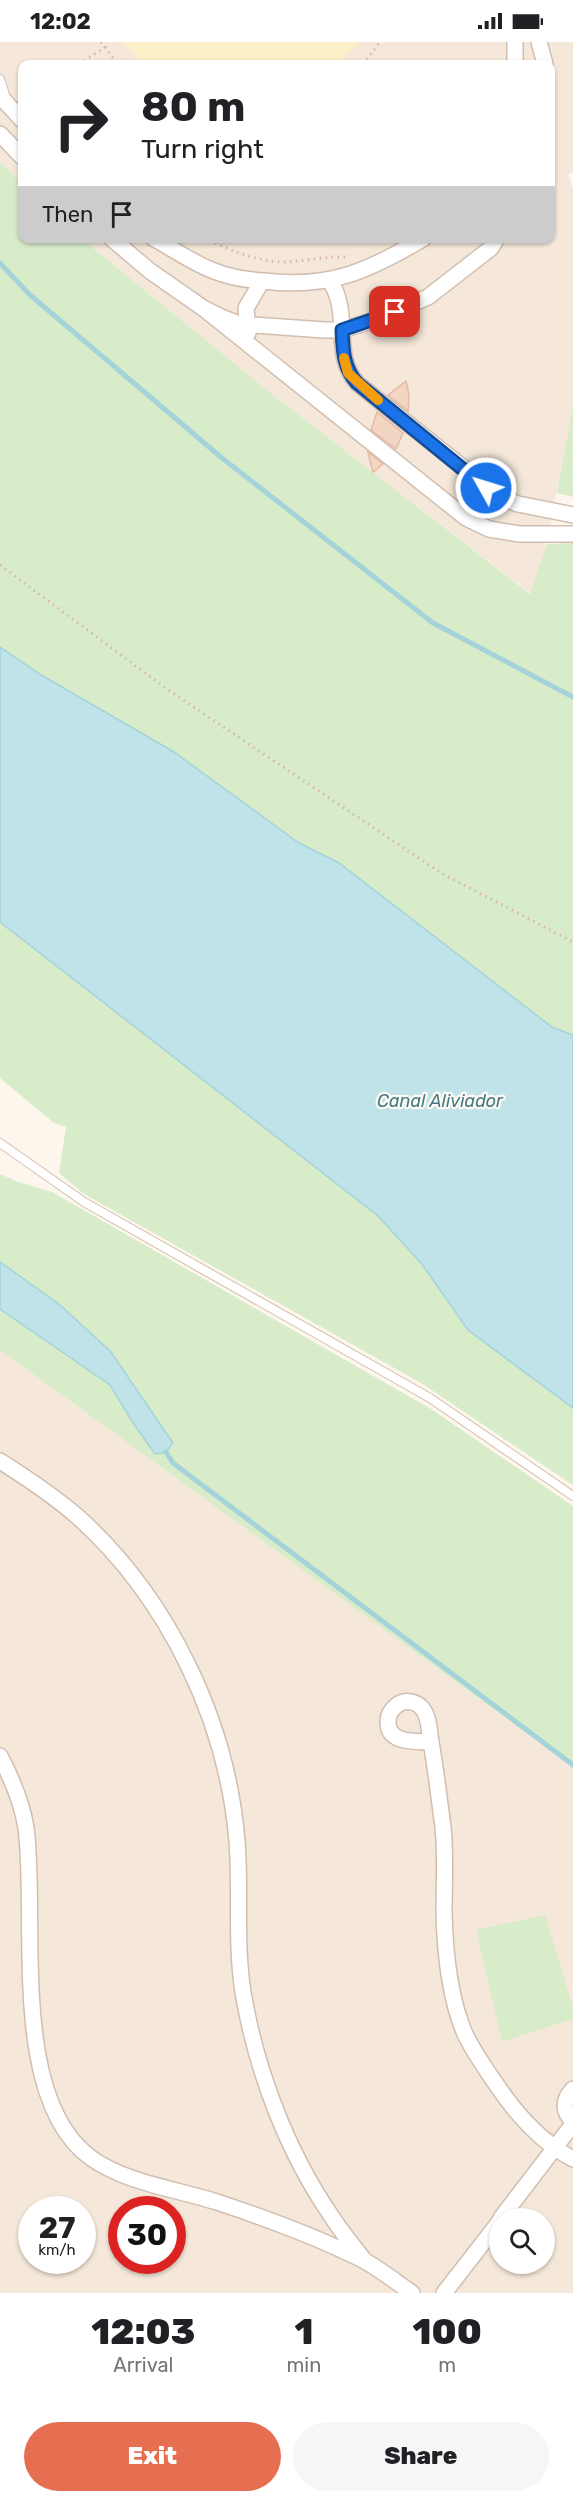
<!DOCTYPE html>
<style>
body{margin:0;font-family:Rubik,sans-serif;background:#f6f6f6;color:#202124;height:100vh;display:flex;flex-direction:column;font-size:22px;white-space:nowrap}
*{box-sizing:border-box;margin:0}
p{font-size:20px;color:#757577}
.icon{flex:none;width:33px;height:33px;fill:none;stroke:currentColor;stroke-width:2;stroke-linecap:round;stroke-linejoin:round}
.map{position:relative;height:2251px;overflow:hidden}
.panel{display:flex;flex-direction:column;background:#fff;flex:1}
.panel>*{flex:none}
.guide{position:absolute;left:18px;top:18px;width:537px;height:183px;border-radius:12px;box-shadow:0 2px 4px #0004;background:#fff;color:#202124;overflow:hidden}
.buttons{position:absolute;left:489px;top:2166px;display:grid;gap:12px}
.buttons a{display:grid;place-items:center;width:66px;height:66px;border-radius:50%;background:#fff;box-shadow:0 2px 4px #0004;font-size:30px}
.speed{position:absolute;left:18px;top:2154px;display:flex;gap:12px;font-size:30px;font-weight:700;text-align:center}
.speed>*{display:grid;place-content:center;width:78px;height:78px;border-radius:50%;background:#fff;box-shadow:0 2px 4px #0004;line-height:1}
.speed small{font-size:15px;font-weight:400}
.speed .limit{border:9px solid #d22;background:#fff;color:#111}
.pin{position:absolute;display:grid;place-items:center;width:51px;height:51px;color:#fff;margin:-26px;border-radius:12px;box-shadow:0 3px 9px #0006}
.me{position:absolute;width:66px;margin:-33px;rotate:309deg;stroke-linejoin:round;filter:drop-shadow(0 0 4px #0008)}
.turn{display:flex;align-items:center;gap:21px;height:126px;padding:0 24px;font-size:27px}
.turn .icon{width:78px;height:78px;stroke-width:2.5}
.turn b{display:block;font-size:42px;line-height:51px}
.then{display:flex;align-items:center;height:57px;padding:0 24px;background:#0003;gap:12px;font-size:22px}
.eta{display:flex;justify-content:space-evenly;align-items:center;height:102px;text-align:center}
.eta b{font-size:36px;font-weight:800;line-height:42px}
.primary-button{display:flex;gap:12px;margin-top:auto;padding:12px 24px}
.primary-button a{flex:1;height:69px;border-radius:36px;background:#e76f51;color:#fff;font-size:24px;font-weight:800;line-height:69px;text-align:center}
.primary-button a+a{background:#f6f6f6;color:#202124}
.status{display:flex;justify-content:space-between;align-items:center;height:42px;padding:0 30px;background:#fff;direction:ltr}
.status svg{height:16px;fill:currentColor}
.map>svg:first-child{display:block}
</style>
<div class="status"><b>12:02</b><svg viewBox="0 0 49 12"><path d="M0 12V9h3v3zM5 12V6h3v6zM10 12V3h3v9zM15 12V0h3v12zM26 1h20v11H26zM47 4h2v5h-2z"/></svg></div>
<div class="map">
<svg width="573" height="2251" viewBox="0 0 573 2251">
<rect width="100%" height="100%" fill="#fdf6ec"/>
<path fill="#f5e8da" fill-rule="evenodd" d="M0,0h573v130l-5,2 5,15v215l-26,140 -16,50 -259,-200 -190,-155 468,-1v-174h-528v119l-22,-21z
M0,1308l573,417v526h-573zM32,2168h50v50h-50zM122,2168h50v50h-50zM500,2176h44v46h-44z"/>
<path fill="#d8ecc9" d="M0,120l22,21v55l60,1 190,155 258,200 17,-50 26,-1v492l-21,-8 -213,-164 -40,-20 -125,-91 -131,-76 -43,-29z
M573,362v93l-16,-4z
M0,880l378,294 43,47 47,67 105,78v77l-152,-102 -337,-189 -25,-21 7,-46 -12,-4 -54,-45z
M0,1132l18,8 34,10 379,217 142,97v261l-573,-417v-41l110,76 23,38 22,31 -96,-150 -59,-42z
M545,1873l28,92v12l-71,23 -26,-112z"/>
<path fill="#fcefc7" d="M122,0h239l-23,22h-204l2,-10z"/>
<path fill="#bfe3e8" stroke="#a5d3da" stroke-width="1.5" d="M0,605l43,29 131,76 125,91 40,20 213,164 21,8v373l-105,-78 -47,-67 -43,-47 -378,-294z
M0,1220l59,42 52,48 62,91 -7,9 -11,2 -22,-31 -23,-38 -110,-76z"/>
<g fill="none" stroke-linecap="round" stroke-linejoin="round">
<path stroke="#a5d3da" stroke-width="5" d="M0,221l29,31 193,164 211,165 140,74
M166,1410l7,11 400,302"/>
</g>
<path fill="#f3d5c3" stroke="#e6bba3" stroke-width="1.5" d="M406,339l3,14 -1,16 -20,-16z
M377,370l26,21 -7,16 -25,-19z
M368,410l15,12 -10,8 -4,-15z"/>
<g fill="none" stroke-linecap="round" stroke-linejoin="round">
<g stroke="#d1beb0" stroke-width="10">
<path id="service" d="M0,37l6,19
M0,1101l84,59 346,196 143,98"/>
</g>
<g stroke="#d1beb0" stroke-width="18">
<path id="minor" d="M539,0l6,22
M515,22v-22
M0,54l22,24
M0,92l22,23
M111,196l39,33 53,37 18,9 18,7 85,6h18l36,-11 50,-22 63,-49 6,-10
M153,196c20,11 40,25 61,33 15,6 33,9 50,10 65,8 105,-10 160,-43
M330,239c22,33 1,73 27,102l143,114 18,7 55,11
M203,266l263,210 23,11 30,5h54
M248,291l-2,-25 16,-27
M0,1419c27,17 54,35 78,56 90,81 149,203 159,324 4,50 -2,101 6,151 13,78 44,160 89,225 10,16 22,30 33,44
M431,1700c-16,-1 -44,2 -43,-21 0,-6 4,-12 9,-16 9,-6 21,-4 27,6 6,9 5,21 7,31 5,28 8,56 12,85 3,29 1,57 1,86 1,40 5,84 21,121 8,17 20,34 31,50 20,30 45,58 77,75
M0,1714c12,23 22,46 26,72 12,90 -18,270 65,330 37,26 87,31 129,45 48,16 97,34 143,57 17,9 33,22 49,33
M573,2047c-10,10 -11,23 0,32
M501,2176l72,-94
M444,2251l56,-72"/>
</g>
<path stroke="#d9b8a5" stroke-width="3" stroke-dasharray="1.5 4.5" stroke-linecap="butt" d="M105,5l13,17
M79,22l26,-17 -4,-5
M363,22l17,-22
M204,196c26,12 53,24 81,24 21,-1 40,-6 61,-5
M0,523l164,122 277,186 132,69"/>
<use href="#service" stroke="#fff" stroke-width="8"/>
<use href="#minor" stroke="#fff" stroke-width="15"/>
</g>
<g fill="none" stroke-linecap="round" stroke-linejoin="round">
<g stroke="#114b97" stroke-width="15">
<path id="route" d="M395,270l-53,18c1,20 1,37 15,53l129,105"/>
</g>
<use href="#route" stroke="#1a73e8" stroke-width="10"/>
<path stroke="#f59e0b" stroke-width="10" d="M344,316l4,15 30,27"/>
</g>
<g text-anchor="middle" stroke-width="4.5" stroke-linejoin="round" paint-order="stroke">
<g font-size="18" font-style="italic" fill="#437c86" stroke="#fffaf3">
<text x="440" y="1065">Canal Aliviador</text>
</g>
</g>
</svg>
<div class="buttons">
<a><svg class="icon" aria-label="search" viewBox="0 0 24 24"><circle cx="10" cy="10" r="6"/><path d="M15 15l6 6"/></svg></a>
</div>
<div class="speed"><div>27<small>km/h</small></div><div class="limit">30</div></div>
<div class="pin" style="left:395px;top:270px;background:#d93025"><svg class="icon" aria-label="arrive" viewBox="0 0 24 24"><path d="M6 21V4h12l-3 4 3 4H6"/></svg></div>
<svg class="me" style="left:486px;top:446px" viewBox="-20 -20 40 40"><circle r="17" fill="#1a73e8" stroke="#fff" stroke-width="3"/><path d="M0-11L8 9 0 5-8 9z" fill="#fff"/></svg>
<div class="guide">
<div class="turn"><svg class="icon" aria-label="right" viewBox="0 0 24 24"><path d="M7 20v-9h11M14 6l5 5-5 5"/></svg><div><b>80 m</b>Turn right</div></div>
<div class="then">Then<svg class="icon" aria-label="arrive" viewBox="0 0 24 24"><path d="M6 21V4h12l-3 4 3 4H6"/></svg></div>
</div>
</div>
<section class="panel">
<div class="eta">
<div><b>12:03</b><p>Arrival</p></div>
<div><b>1</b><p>min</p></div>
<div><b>100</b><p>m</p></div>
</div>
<div class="primary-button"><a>Exit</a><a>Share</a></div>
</section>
